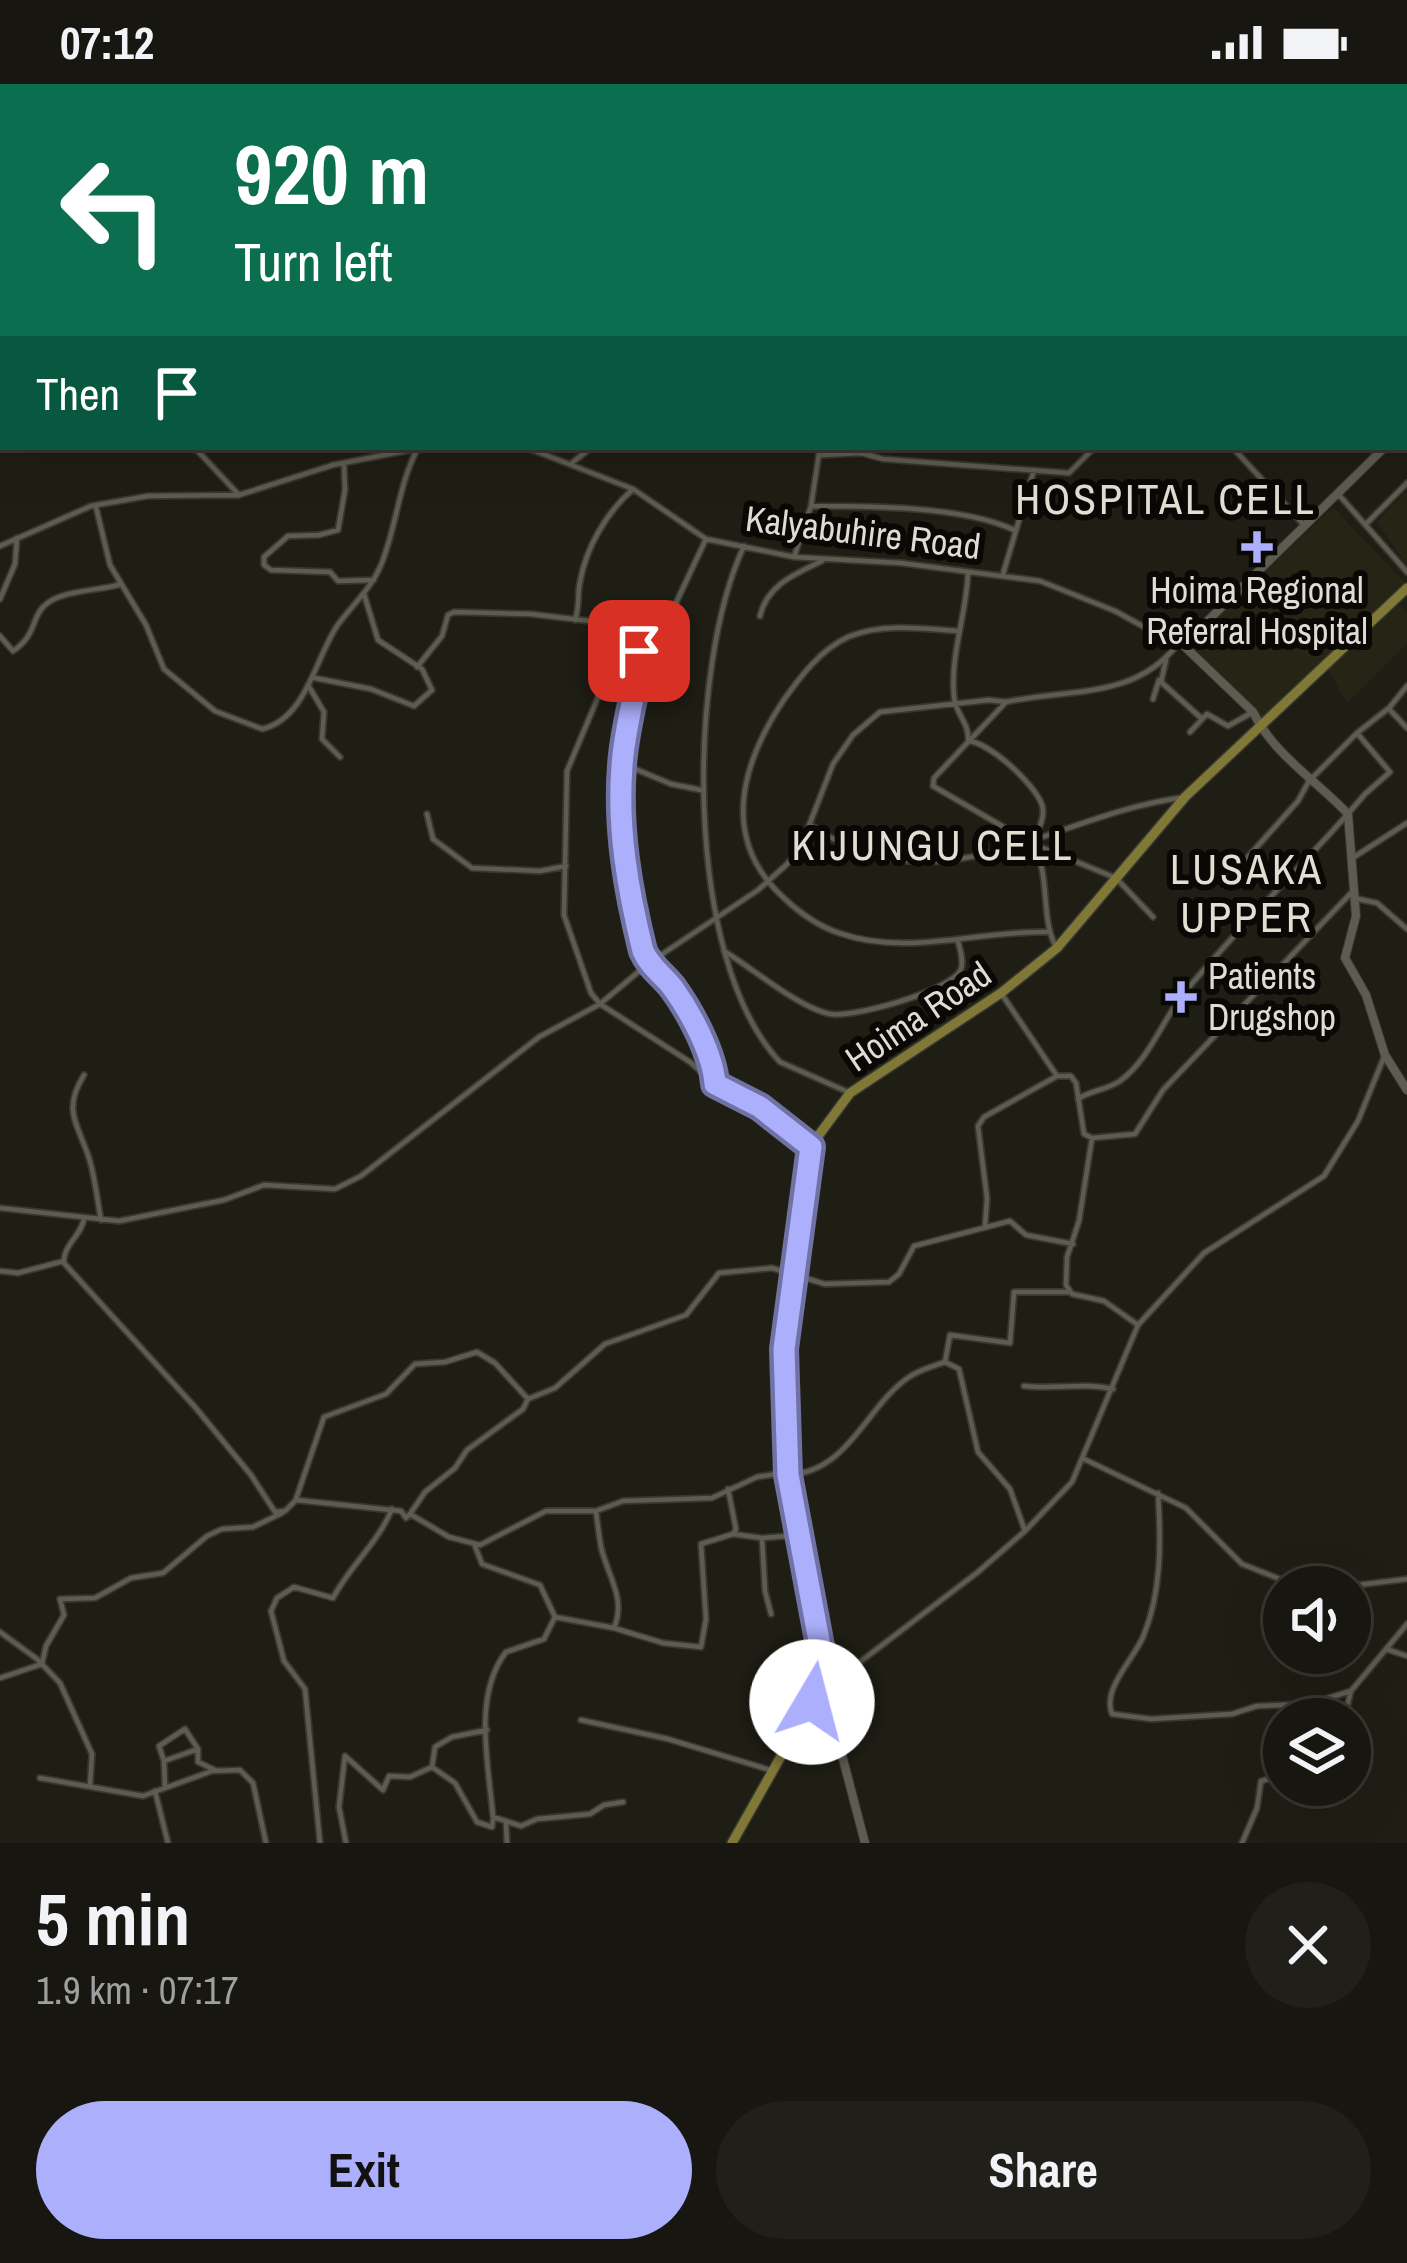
<!DOCTYPE html>
<meta charset="utf-8">
<style>
body{margin:0;font-family:"Archivo Narrow",sans-serif;background:#201f19;color:#f1f3f6;height:100vh;display:flex;flex-direction:column;font-size:45px;white-space:nowrap}
*{box-sizing:border-box;margin:0}
p{font-size:39px;color:#9e9f9f}
.icon{flex:none;width:66px;height:66px;fill:none;stroke:currentColor;stroke-width:2;stroke-linecap:round;stroke-linejoin:round}
.map{position:relative;height:1759px;overflow:hidden}
.sheet{display:flex;flex-direction:column;background:#171610;flex:1}
.sheet>*{flex:none}
.hud{position:absolute;left:0px;top:0px;width:1407px;height:366px;box-shadow:0 12px 48px #0002,0 0 0 3px #363530;background:#0b6e4f;color:#fff;overflow:hidden}
.controls{position:absolute;left:1263px;top:1482px;display:grid;gap:24px}
.controls a{display:grid;place-items:center;width:108px;height:108px;border-radius:50%;background:#171610;box-shadow:0 12px 48px #0002,0 0 0 3px #363530;font-size:60px}
.pin{position:absolute;display:grid;place-items:center;width:102px;height:102px;color:#fff;margin:-51px;border-radius:24px;box-shadow:0 6px 18px #0006}
.me{position:absolute;width:132px;margin:-66px;rotate:8deg;stroke-linejoin:round;filter:drop-shadow(0 0 9px #0008)}
.turn{display:flex;align-items:center;gap:42px;height:252px;padding:0 36px;font-size:54px}
.turn .icon{width:156px;height:156px;stroke-width:2.5}
.turn b{display:block;font-size:84px;line-height:102px}
.then{display:flex;align-items:center;height:114px;padding:0 36px;background:#0003;gap:24px;font-size:45px}
.round{display:grid;place-items:center;flex:none;width:126px;height:126px;border-radius:63px;background:#201f19}
.overview{display:flex;align-items:center;justify-content:space-between;height:204px;padding:0 36px}
h1{font-size:72px;font-weight:700;line-height:90px}
.button{display:flex;gap:24px;margin-top:auto;padding:24px 36px}
.button a{flex:1;height:138px;border-radius:72px;background:#acaffb;color:#111;font-size:48px;font-weight:700;line-height:138px;text-align:center}
.button a+a{background:#201f19;color:#f1f3f6}
.status{display:flex;justify-content:space-between;align-items:center;height:84px;padding:0 60px;background:#171610;direction:ltr}
.status svg{height:33px;fill:currentColor}
.map>svg:first-child{display:block}
</style>
<div class="status"><b>07:12</b><svg viewBox="0 0 49 12"><path d="M0 12V9h3v3zM5 12V6h3v6zM10 12V3h3v9zM15 12V0h3v12zM26 1h20v11H26zM47 4h2v5h-2z"/></svg></div>
<div class="map">
<svg width="1407" height="1759" viewBox="0 0 1407 1759">
<rect width="100%" height="100%" fill="#1f1e15"/>
<path fill="#262414" d="M1407,406v76l-30,-44z
M1333,423l72,76 -143,134 -73,-73z
M1396,518l11,10v31l-60,60 -19,-33z"/>
<g fill="none" stroke-linecap="round" stroke-linejoin="round">
<g stroke="#383730" stroke-width="8">
<path id="street" d="M85,0v3
M224,0l1,3
M522,0l2,3
M661,0l3,3
M889,0v3
M991,0v3
M1081,0v3
M1169,0l1,3
M1362,0v3
M714,1l3,-1
M448,3l5,-3
M791,3l4,-3
M937,3l1,-3
M1404,30l3,1
M2,56l1,2
M1404,82h3
M0,116h3
M0,300h3
M1404,309l3,-3
M194,363l45,48
M525,363l108,42 73,50 88,18 107,6 139,18 75,30 62,34
M1232,363l72,78
M822,371l39,-2 22,6 186,14 26,-26
M573,378l19,-15
M344,382l1,24 -7,40 -19,5 -31,1 -24,21v8l7,5 59,2 8,9 36,-1
M1339,411l68,77
M811,422c58,0 152,0 203,24
M96,423l14,58 36,60 18,44 51,42 47,18c44,-10 53,-70 75,-103 15,-21 34,-37 44,-61 16,-39 17,-80 37,-117
M1366,440l41,-41
M706,455l-47,100 -20,12 -18,3 -9,10 -45,107 -3,144 27,78 9,11 90,58 25,22 59,32 36,31
M0,462l91,-40 57,-10 91,-1 94,-30 92,-18
M744,462c-57,122 -61,413 36,516l68,30
M794,473l17,-51 9,-59
M968,488c-1,41 -18,82 -14,124 1,18 16,27 14,45 21,1 67,43 74,64 4,12 -5,27 -9,39 18,31 7,74 23,103
M1003,490l31,-104
M0,515l15,-35 2,-26
M760,532c7,-31 35,-42 62,-55
M575,536c5,-14 2,-24 5,-38 6,-35 27,-70 53,-93
M957,547c-34,-3 -77,-8 -109,6 -28,13 -48,40 -65,64 -43,65 -63,140 2,198 16,15 33,27 54,34 68,24 140,-3 209,-1
M0,552l13,15c24,-16 18,-33 31,-45 16,-16 53,-15 74,-21
M639,567l1,14 -19,98 1,60 10,79 14,56 31,38 37,72 1,14
M1166,576l-5,22 39,35
M417,583l25,-31 6,-21 6,-3 77,2 92,11 6,5 1,8 -8,13
M315,594l56,11 43,17 18,-16 -10,-21 -44,-29 -14,-46
M308,601l16,27 -2,27 18,18
M1153,615l6,-19
M1006,618l-72,76 -1,8 100,58 83,34 37,39
M1390,626l17,18
M1190,648l17,-18 21,12 25,-14
M621,679l50,21 30,6
M427,730l6,25 39,29 68,3 26,-5
M812,742c127,87 239,-10 367,-28
M1354,773l53,-34
M1247,774l51,-57 11,-20 48,-48 32,-25 18,-22
M1358,815l19,4 30,26
M724,867c28,17 75,57 106,63 23,4 122,-23 131,-45 3,-9 -1,-19 -3,-28
M1003,912l54,80
M84,991c-21,34 -8,46 4,80 7,20 9,44 13,65
M1078,1015c13,-9 29,-9 42,-18 30,-22 42,-61 65,-89 56,-69 123,-130 180,-198l25,-22 -33,-39
M1092,1054l-13,83 -12,36 -1,28 6,9 32,7 34,24
M0,1124l119,13 105,-21 40,-15 71,4 26,-13 178,-139 61,-33 49,-41 109,-73 27,-24 14,-15 34,-87 20,-29 27,-23 109,-12 17,2c62,-14 128,-2 171,-57
M84,1134c-1,16 -22,28 -20,45l131,144 56,68 24,37 10,-1 11,-11 105,11 5,7 4,-4 39,23 31,8 66,-34h50l27,-10 89,-3 45,-21 31,-5
M985,1142l2,-28 -9,-72 6,-9 73,-41h14l5,7 8,51 8,4 43,-4 28,-44 189,-198
M0,1187l18,2 46,-12
M945,1278l5,-27 60,8 4,-51h55
M1024,1302c31,4 59,-4 89,3
M1084,1375l102,49 56,56 58,23
M788,1391c61,-3 78,-69 121,-98 10,-7 24,-11 36,-15l14,7 19,83 32,37 15,42
M728,1405l8,40 -3,5 29,4 37,-3
M1158,1409c3,48 4,99 -15,144 -10,23 -41,52 -31,77l39,5 81,-5 25,-8 52,-2 42,-13
M296,1415l28,-82 62,-23 29,-30 30,-2 32,-10 18,11 33,36
M596,1428c2,13 3,27 6,39 7,26 24,49 12,77
M410,1430l15,-22 30,-24 12,-18 56,-41 5,-10 27,-11 50,-44 81,-29 33,-42 53,-5 53,16 64,-2 10,-8 15,-28 96,-25 16,14 47,9
M762,1454l3,53 6,23
M475,1462l7,18 58,21 15,32 -11,22 -38,13c-34,44 -17,115 -13,165l28,9 16,-7 53,-5 14,-9 19,-3
M1341,1503l66,-8
M555,1533l59,11 49,15 38,4 5,-28 -5,-75 32,-10
M0,1548l37,27 23,24 32,71 -2,31
M1386,1565l21,7
M0,1594l42,-14 4,-18 18,-31 -4,-16 35,-1 36,-20 32,-5 44,-37 15,-7 31,-2 29,-14
M828,1628v-19l7,-12 143,-109 47,-41 47,-49 66,-157 66,-72 120,-77 34,-55 26,-64
M1344,1635l7,-28 56,-67
M581,1636l87,19 102,31
M164,1677l-5,-15 26,-17 13,20
M432,1683l23,16 22,39 15,5 1,-7
M40,1694l103,18 69,-25 28,-1 13,13 13,60
M165,1704l-1,-27 34,-12v13l17,8
M155,1707l13,52
M506,1740l1,19
M320,1759l-15,-154 -21,-28 -13,-50 6,-13 17,-11 39,11c16,-31 45,-55 59,-89
M346,1759l-7,-36 6,-51 38,34 6,-14 21,1 22,-10 3,-20 17,-10 35,-7
M1242,1759l15,-35 4,-27 23,-6"/>
</g>
<g stroke="#383730" stroke-width="10">
<path id="secondary" d="M1404,344l3,-3
M1385,363l-202,198 70,67c21,43 63,68 95,102l8,102 -11,42 21,37 19,60 22,35
M816,1610l17,27 32,122"/>
</g>
<g stroke="#383730" stroke-width="12">
<path id="primary" d="M1299,0v3
M1404,212l3,10
M804 1612a6 6 0 1 1 12 0a6 6 0 1 1-12 0Z
M814,1608l8,-35 -34,-182 -4,-103 26,-225 40,-54 151,-100 56,-45 128,-151 222,-209
M732,1759l79,-140"/>
</g>
<use href="#street" stroke="#5d5c50" stroke-width="4.5"/>
<use href="#secondary" stroke="#5d5c50" stroke-width="8"/>
<use href="#primary" stroke="#807836" stroke-width="9"/>
</g>
<g fill="none" stroke-linecap="round" stroke-linejoin="round">
<g stroke="#7072a3" stroke-width="30">
<path id="route" d="M639,567l1,14c-6,33 -16,67 -18,101 -5,62 6,125 21,185 7,16 20,24 30,37 18,25 40,66 42,96l45,23 51,40 -27,202 4,126 32,171 -11,44 7,4 -4,8"/>
</g>
<use href="#route" stroke="#acaffb" stroke-width="21"/>
</g>
<g fill="#acaffb" stroke="#090805" stroke-width="4.5">
<path d="M1251 445h12v12h12v12h-12v12h-12v-12h-12v-12h12z"/>
<path d="M1175 895h12v12h12v12h-12v12h-12v-12h-12v-12h12z"/>
</g>
<g text-anchor="middle" stroke-width="12" stroke-linejoin="round" paint-order="stroke">
<g font-size="36" fill="#dddcd5" stroke="#090805">
<text transform="translate(863 448) rotate(7)" y="13">Kalyabuhire Road</text>
<text transform="translate(918 932) rotate(-34)" y="13">Hoima Road</text>
</g>
<g font-size="36" fill="#dddcd5" stroke="#090805">
<text x="1257" y="519">Hoima Regional<tspan x="1257" dy="41">Referral Hospital</tspan></text>
<text x="1208" y="905" text-anchor="start">Patients<tspan x="1208" dy="41">Drugshop</tspan></text>
</g>
<g font-size="42" letter-spacing="3" fill="#e0dfd2" stroke="#090805">
<text x="1166" y="430">HOSPITAL CELL</text>
<text x="933" y="776">KIJUNGU CELL</text>
<text x="1247" y="800">LUSAKA<tspan x="1247" dy="48">UPPER</tspan></text>
</g>
</g>
</svg>
<div class="controls">
<a><svg class="icon" aria-label="sound" viewBox="0 0 24 24"><path d="M4 9h4l5-4v14l-5-4H4zM17 9q2 3 0 6"/></svg></a>
<a><svg class="icon" aria-label="layers" viewBox="0 0 24 24"><path d="M12 4l9 5-9 5-9-5zM3 14l9 5 9-5"/></svg></a>
</div>
<div class="pin" style="left:639px;top:567px;background:#d93025"><svg class="icon" aria-label="arrive" viewBox="0 0 24 24"><path d="M6 21V4h12l-3 4 3 4H6"/></svg></div>
<svg class="me" style="left:812px;top:1618px" viewBox="-20 -20 40 40"><circle r="19" fill="#fff"/><path d="M0-13L10 11 0 6-10 11z" fill="#acaffb"/></svg>
<div class="hud">
<div class="turn"><svg class="icon" aria-label="left" viewBox="0 0 24 24"><path d="M17 20v-9H6M10 6l-5 5 5 5"/></svg><div><b>920 m</b>Turn left</div></div>
<div class="then">Then<svg class="icon" aria-label="arrive" viewBox="0 0 24 24"><path d="M6 21V4h12l-3 4 3 4H6"/></svg></div>
</div>
</div>
<section class="sheet">
<div class="overview"><div><h1>5 min</h1><p>1.9 km · 07:17</p></div><a class="round"><svg class="icon" aria-label="close" viewBox="0 0 24 24"><path d="M6 6l12 12M18 6L6 18"/></svg></a></div>
<div class="button"><a>Exit</a><a>Share</a></div>
</section>
